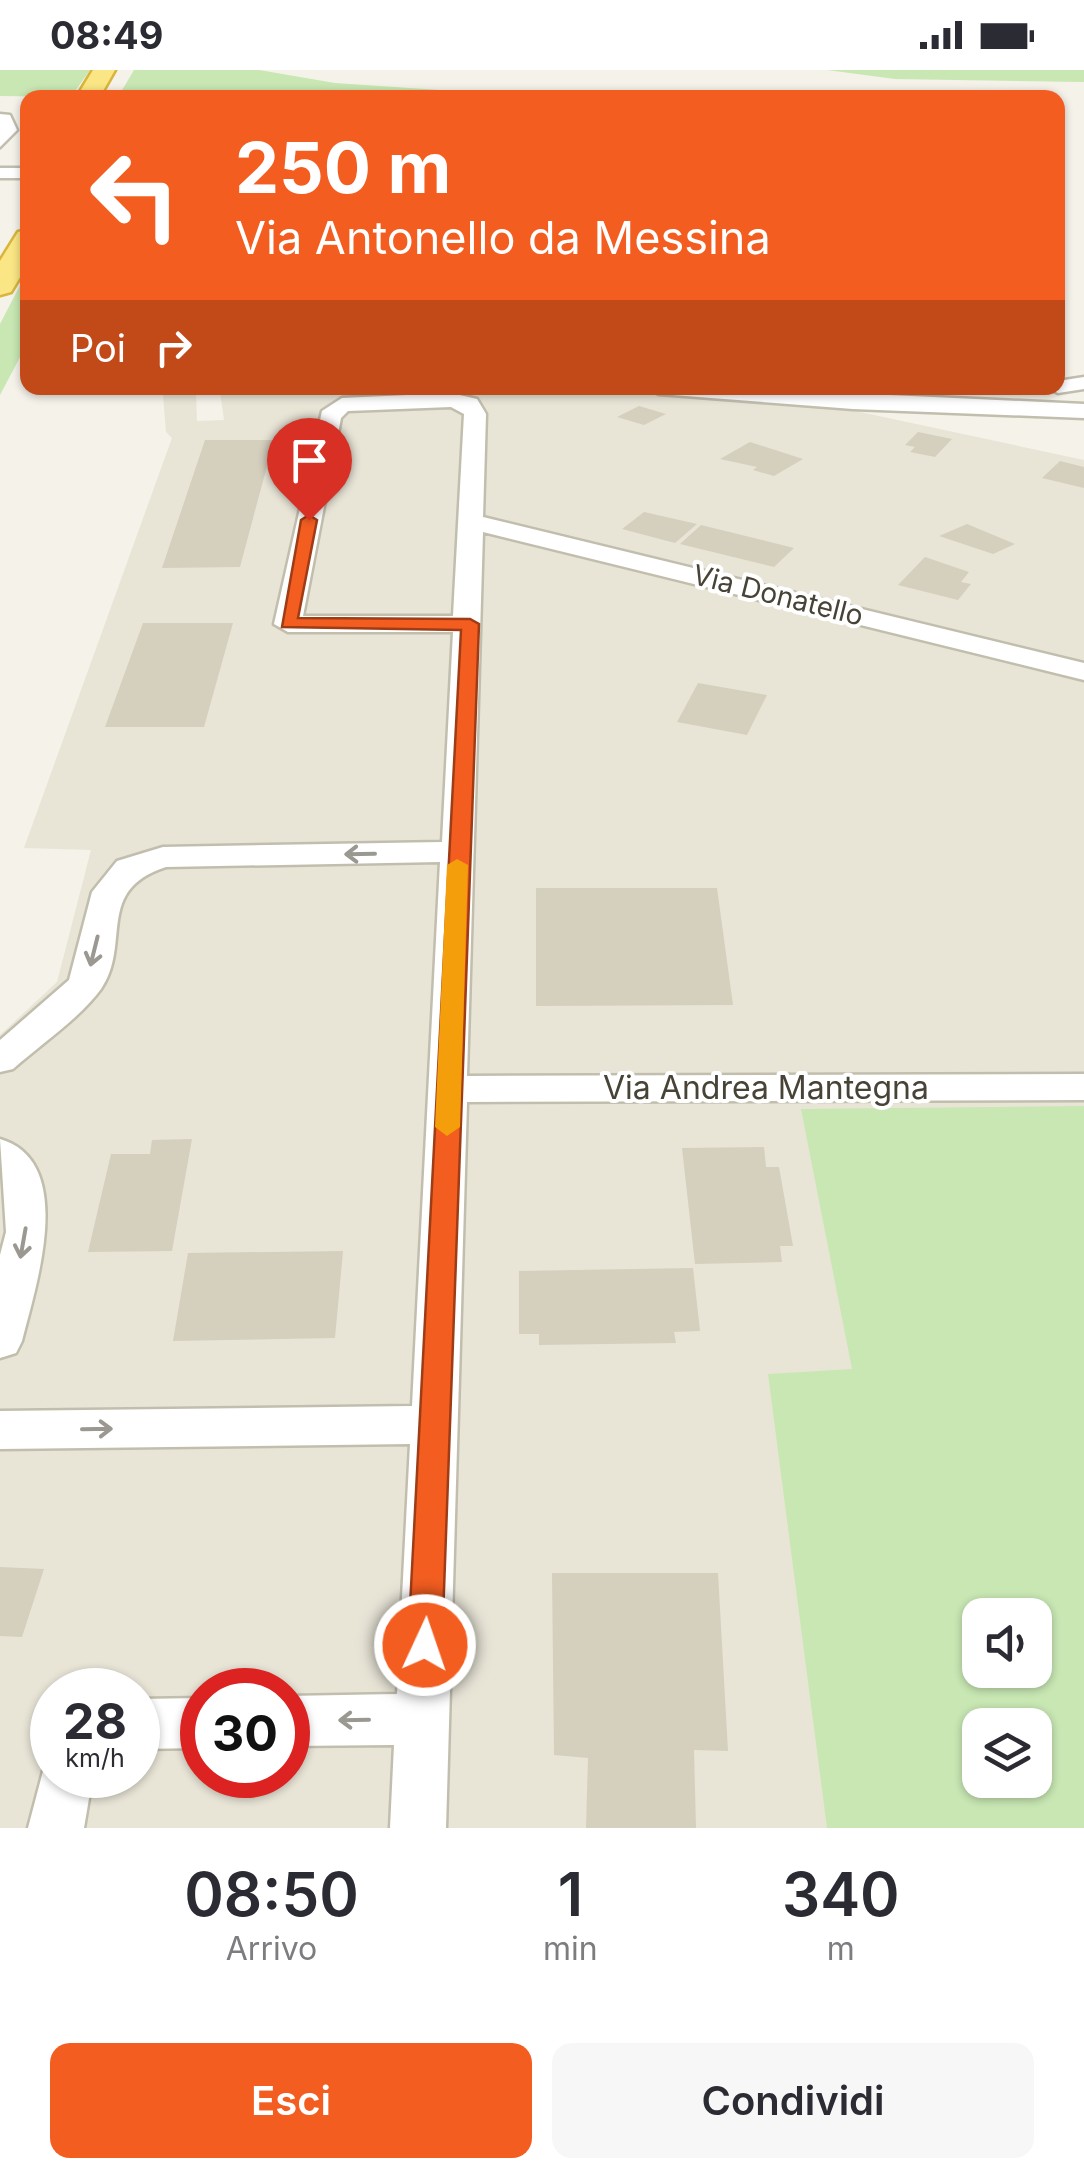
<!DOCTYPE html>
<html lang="it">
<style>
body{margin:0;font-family:Inter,sans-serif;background:#f7f7f7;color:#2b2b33;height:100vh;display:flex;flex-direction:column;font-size:38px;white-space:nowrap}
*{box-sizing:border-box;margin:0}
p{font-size:32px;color:#7c7c81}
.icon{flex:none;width:55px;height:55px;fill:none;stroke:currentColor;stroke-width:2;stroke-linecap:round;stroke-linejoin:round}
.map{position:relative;height:1758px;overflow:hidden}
.drawer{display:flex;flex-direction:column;background:#fff;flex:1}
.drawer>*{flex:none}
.banner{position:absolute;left:20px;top:20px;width:1045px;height:305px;border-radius:20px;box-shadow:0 2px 8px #0004;background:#f35d20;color:#fff;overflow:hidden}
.buttons{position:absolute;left:962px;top:1528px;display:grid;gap:20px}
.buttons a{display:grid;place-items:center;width:90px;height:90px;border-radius:20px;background:#fff;box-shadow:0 2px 8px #0004;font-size:50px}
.speed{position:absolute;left:30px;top:1598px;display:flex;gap:20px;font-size:50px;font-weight:700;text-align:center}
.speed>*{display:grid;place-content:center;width:130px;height:130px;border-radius:50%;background:#fff;box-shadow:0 2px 8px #0004;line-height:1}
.speed small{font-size:25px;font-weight:400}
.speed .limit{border:15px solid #d22;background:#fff;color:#111}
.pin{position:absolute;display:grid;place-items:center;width:85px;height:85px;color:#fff;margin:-102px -42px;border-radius:50% 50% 50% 0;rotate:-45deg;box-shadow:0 0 10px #0007}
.pin .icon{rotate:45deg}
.me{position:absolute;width:110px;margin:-55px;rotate:3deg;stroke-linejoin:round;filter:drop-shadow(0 0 8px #0008)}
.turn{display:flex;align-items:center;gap:35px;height:210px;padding:0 50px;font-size:45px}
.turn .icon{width:130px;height:130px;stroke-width:2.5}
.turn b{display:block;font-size:70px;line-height:85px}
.then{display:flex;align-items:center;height:95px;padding:0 50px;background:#0003;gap:20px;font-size:38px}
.eta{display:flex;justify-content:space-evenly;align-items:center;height:170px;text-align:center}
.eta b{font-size:60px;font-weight:600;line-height:70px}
.button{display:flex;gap:20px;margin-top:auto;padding:20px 50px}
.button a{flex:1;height:115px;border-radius:20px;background:#f35d20;color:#fff;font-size:40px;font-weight:600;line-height:115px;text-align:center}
.button a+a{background:#f7f7f7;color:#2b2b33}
.status{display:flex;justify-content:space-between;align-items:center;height:70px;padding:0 50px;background:#fff;direction:ltr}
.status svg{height:28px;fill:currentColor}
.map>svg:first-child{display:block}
</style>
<div class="status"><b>08:49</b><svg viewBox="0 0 49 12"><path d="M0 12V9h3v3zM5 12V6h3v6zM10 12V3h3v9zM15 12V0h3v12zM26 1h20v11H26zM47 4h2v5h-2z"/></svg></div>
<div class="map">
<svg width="1084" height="1758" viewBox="0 0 1084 1758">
<rect width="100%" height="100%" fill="#f4f2e9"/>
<path fill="#e8e5d7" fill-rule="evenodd" d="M202,318h412l218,18 252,54v1368h-1084v-793l57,-53 34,-132 -67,-2 148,-410 -6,-6 -3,-37 33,-2 1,28 27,-1 -4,-28zM980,1545h55v55h-55zM52,1620h86v85h-86zM202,1620h86v85h-86zM980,1655h55v55h-55z"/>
<path fill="#c8e7b3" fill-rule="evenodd" d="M0,0h90l-19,27 -71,-1z
M134,0h125l76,13 105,7 6,7h-328z
M827,0h257v12l-189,-3z
M27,202v72l-27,51v-71z
M1084,1036v722h-257l-59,-454 84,-5 -51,-260zM1035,1545v55h-55v-55zM1035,1655v55h-55v-55z"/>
<path fill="#d5cfbe" d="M639,336l27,8 -22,11 -27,-8z
M918,362l34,7 -17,18 -25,-5 5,-5 -10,-2z
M205,370h69l-34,127 -78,1z
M750,372l53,17 -29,17 -21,-6 4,-3 -37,-8z
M1060,391l24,6v21l-42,-10z
M644,442l53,12 -22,19 -53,-14z
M967,454l48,20 -22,10 -54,-18z
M701,455l93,23 -20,19 -94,-23z
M925,487l44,15 -8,10 10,2 -13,16 -60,-15z
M143,553h90l-29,104h-99z
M698,613l69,12 -20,40 -70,-13z
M536,818h181l16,117 -197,1z
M192,1069l-20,112 -84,1 23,-98h39l2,-14z
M764,1077l2,20h13l14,79h-13l2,16 -87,2 -13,-116z
M343,1181l-8,87 -162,3 15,-88z
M693,1198l7,63 -26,1 2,11 -137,2v-11h-20v-63z
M0,1497l44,2 -22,68 -22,-1z
M552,1503h166l10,178 -34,-1 2,78h-110l2,-70 -34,-3z"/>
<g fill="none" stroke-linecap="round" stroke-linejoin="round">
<g stroke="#c2beae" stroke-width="5">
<path id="minor" d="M0,44l10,1 7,15 -17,17z
M0,98h28v10h-28z
M1084,307v12l-26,4 -10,-5h10v-7z
M648,318h94l342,16v14l-231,-9 -194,-15z
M451,323l26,6 9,15 -3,103 601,146v17l-601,-148 -16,544 617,-2v26l-617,2 -21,726h-56l4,-83 -106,1v-50l109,-2 13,-250 -410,5v-38l412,-5 28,-544 -274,5c-72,23 -34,77 -65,122 -22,30 -60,55 -88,80l-13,3v-32l69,-60 23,-88 25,-31 46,-14 279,-5 11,-210h-165l-14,-8 48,-213 20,-13zM451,337l13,7 -11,202h-150l38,-198 7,-7z
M0,1069c78,23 35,149 22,202l-6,12 -16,5v-103l6,-23z
M202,1628v50l-64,1v-50z
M52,1684v21h41l-9,53h-56l19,-72z"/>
</g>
<g stroke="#d9b53d" stroke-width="5">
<path id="trunk" d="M93,0h22l-16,28h-23z
M28,160v34l-17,28 -11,3v-34l18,-29z"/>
</g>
<use href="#minor" fill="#fff" fill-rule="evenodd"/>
<use href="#trunk" fill="#fae684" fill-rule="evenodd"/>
</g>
<defs><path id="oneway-shaft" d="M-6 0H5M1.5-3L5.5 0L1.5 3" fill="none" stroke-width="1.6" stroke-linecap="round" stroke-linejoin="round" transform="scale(2.5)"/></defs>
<g stroke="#9a9891">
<use href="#oneway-shaft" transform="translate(360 784) rotate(179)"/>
<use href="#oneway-shaft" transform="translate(94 881) rotate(104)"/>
<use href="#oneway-shaft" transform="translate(23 1173) rotate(100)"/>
<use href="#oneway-shaft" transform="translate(97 1359) rotate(-1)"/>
<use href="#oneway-shaft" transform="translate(354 1650) rotate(179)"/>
</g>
<path fill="#f35d20" stroke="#9e3c15" stroke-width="2.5" d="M309,445l8,5 -19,98 172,1 9,5 -37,1021 -5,11 -12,5 -12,-5 -5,-11 53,-1015 -179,-3 19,-107z"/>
<path fill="#f59e0b" d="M457,789l11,6 -8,262 -13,9 -12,-9 12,-262z"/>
<g text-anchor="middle" stroke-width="8" stroke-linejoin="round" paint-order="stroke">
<g font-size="28" fill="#474337" stroke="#fff">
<text transform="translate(778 525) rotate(14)" y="10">Via Donatello</text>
</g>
<g font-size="32" fill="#474337" stroke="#fff">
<text x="766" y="1029">Via Andrea Mantegna</text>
</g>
</g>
</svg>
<div class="buttons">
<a><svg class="icon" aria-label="sound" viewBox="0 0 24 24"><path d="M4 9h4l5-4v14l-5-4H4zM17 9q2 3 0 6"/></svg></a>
<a><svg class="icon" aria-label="layers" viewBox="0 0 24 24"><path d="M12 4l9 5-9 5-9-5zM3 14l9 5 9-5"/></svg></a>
</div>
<div class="speed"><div>28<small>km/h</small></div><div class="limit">30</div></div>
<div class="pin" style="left:309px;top:450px;background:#d93025"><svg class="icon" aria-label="arrive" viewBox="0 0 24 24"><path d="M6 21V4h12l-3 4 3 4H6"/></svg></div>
<svg class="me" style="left:425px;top:1575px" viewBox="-20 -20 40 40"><circle r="17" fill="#f35d20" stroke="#fff" stroke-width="3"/><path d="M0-11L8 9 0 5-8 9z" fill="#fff"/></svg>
<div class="banner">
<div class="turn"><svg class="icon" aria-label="left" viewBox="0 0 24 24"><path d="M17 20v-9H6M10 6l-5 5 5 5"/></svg><div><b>250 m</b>Via Antonello da Messina</div></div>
<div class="then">Poi<svg class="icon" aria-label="right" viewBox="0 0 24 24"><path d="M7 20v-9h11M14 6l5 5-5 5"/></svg></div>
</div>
</div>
<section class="drawer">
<div class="eta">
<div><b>08:50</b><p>Arrivo</p></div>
<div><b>1</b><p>min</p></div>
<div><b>340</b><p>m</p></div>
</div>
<div class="button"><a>Esci</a><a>Condividi</a></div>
</section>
